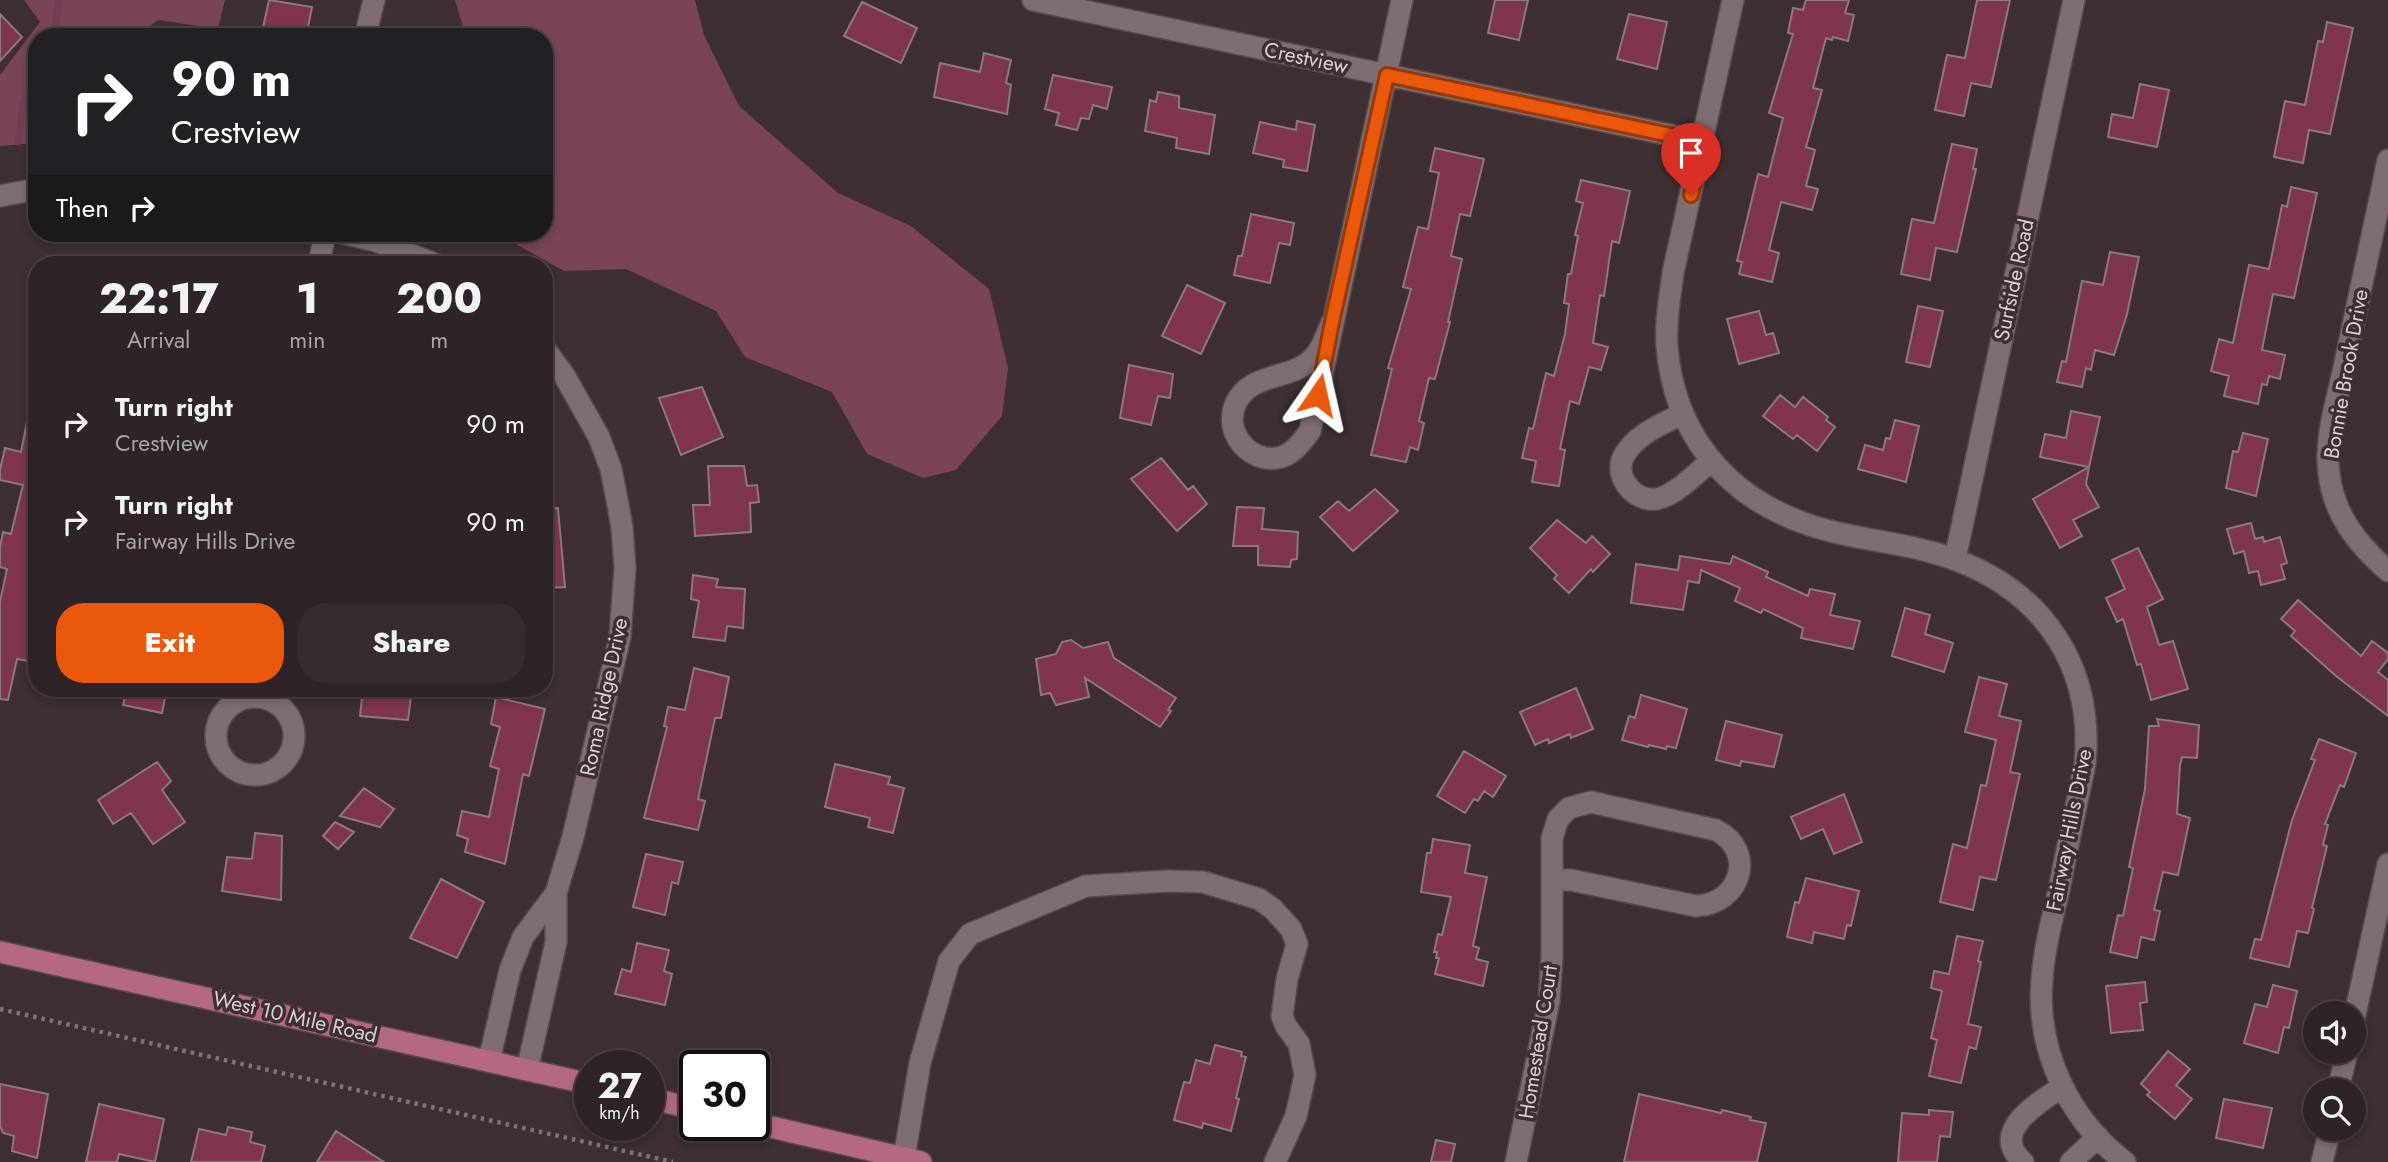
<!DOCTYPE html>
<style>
body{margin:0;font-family:Jost,sans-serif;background:#362b2e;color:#f1f3f6;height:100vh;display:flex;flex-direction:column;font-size:26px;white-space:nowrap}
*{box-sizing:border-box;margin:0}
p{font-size:23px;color:#a7a4a7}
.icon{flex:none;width:38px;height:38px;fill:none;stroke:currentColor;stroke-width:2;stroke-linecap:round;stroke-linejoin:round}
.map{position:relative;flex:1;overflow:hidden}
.side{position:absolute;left:28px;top:256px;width:525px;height:441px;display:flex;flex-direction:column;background:#2e2326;border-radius:28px;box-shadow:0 4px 10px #0003,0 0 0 2px #494043}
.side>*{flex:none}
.hud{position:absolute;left:28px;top:28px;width:525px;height:214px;border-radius:28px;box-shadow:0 4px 10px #0003,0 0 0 2px #494043;background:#202124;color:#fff;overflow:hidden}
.controls{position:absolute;left:2303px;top:1001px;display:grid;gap:14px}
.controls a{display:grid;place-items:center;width:63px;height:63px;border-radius:50%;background:#2e2326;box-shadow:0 4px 10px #0003,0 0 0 2px #494043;font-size:35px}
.speed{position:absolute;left:574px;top:1050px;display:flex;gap:14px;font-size:35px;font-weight:700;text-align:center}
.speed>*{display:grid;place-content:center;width:91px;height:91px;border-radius:50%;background:#2e2326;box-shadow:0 4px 10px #0003,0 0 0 2px #494043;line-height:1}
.speed small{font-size:18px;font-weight:400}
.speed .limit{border:4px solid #111;border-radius:10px;background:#fff;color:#111}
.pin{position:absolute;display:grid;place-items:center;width:60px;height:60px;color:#fff;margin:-72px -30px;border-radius:50% 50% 50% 0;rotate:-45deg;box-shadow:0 0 7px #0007}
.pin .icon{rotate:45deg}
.me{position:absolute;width:77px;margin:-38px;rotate:11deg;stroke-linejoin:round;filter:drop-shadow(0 0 5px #0008)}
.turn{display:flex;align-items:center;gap:24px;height:147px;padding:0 28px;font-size:32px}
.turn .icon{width:91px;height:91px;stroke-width:2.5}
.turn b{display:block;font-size:49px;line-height:60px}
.then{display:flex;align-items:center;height:66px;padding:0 28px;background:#0003;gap:14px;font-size:26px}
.eta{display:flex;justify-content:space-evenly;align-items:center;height:119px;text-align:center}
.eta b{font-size:42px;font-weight:800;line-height:49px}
.primary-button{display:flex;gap:14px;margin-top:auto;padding:14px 28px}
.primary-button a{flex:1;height:80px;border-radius:28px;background:#ea580c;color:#fff;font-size:28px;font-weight:800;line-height:80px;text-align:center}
.primary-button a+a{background:#362b2e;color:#f1f3f6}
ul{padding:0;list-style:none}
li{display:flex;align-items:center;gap:21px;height:98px;padding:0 28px}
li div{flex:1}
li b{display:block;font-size:26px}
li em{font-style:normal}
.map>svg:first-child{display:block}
</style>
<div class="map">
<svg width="2388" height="1162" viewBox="0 0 2388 1162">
<rect width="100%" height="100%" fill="#3d2f32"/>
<path fill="#794453" d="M24,0h201l-7,29 -60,-9 -21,17h-100v106l-37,3v-71l40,-53z
M455,0h240l9,35 35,71 99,87 73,33 78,63 19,79 -6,48 -46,54 -33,8 -56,-24 -35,-62 -87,-35 -29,-46 -90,-42 -62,2 -61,-34 -1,-4h42v-196h-78z"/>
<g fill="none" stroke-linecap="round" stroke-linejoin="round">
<path stroke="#733e55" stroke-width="7" d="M51,37l4,-9 4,-28
M18,142l5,-37 14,-38"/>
</g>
<path fill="#7f354c" stroke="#8a797d" stroke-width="2" d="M269,0l43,7 -6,30h-45z
M1495,0h33l-9,40 -31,-7z
M1806,0h43l-4,13 9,2 -6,26 -15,-4 -1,3 -6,-2 -13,50 9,2 -16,57 9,3 -9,36 12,3 -6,21 -31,-8 -12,48 10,3 -7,29 -33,-8 3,-12 -5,-1 21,-87 10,3 15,-59 -14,-5 24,-79 -5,-1 5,-25 10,2z
M1977,0h33l-19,87 -20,-4 -7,33 -29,-6 12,-55 18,3z
M862,2l55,26 -16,35 -57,-27z
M0,14l22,23 -22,24z
M1629,14l38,8 -10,47 -40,-10z
M2327,22l26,6 -23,106 -21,-4 -6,33 -29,-6 11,-56 20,4 13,-64 5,1z
M984,53l27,7 -5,23 5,2 -4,29 -73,-17 6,-34 40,9z
M1053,75l59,12 -5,22 -14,-4 -4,14 -8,-1 -4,12 -21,-5 3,-12 -14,-4z
M2140,84l29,6 -12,57 -49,-10 4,-23 21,4z
M1158,92l21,4v12l36,7 -6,39 -33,-6 1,-10 -32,-7 5,-31 6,2z
M1297,121l18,4 -8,46 -24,-4 1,-7 -31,-7 7,-31 36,8z
M1952,144l25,5 -4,20h3l-19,83 -21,-4 -6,32 -29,-6 11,-55 22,4z
M1435,148l49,11 -14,57 -10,-2 -9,42 11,3 -14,63h2l-15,57 -6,-1 -10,43 5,2 -6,27 -8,-3 -4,15 -35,-7 21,-86 -4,-1 23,-79 -8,-2 15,-60 10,2 11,-56 -9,-2z
M1581,180l49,11 -11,52 -7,-2 -8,55 -4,-1 -7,48 15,4 -7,23 -12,-3 -10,37 -9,-3 -10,48 5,1 -6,36 -27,-4 4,-21 -14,-3 7,-30 4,1 13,-56 8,3 11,-42 4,-30 -5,-1 4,-29h3l7,-38 -3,-1 8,-32 -7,-2z
M2291,187l26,6 -23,105 -21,-4 -11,56 23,5 -5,24 -11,-3 -2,9 -5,-1 -4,20 -34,-8 5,-20 -18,-5 8,-32 14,4 16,-78 20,4 13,-64 5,2z
M1251,214l43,9 -4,22 -11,-2 -9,40 -36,-8 4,-19h4z
M2110,252l29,5 -12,57 -13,41 -19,-5 -4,20 -5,-2 -4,19 -25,-5 5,-21 4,1 16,-81 21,4z
M1187,285l38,18 -24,51 -39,-18z
M1918,306l25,5 -13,56 -24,-5z
M1759,311l7,24 7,-2 6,20 -40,11 -12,-45z
M1129,365l44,9 -3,24 -12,-2 -7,29 -31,-7z
M702,387l21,50 -42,18 -22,-57z
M1780,395l15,12 8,-10 25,20 -2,3 9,7 -18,24 -20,-16 -4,4 -30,-23z
M2071,411l29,6 -11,50 -49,-10 5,-23 21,4z
M28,417l9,1v200l-9,43 -11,-2 -9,41 -8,-1v-97l7,-33 -7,-2v-20l3,-15 8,2 12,-49 -23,-5v-10l5,-22 16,4z
M1895,420l24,6 -13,56 -48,-13 7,-24 18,5 3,-12 4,1z
M2243,433l25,6 -12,57 -30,-8 7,-37 5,1z
M1161,458l27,32 5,-4 14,18 -30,27 -46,-52z
M708,466h36l3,20 10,-1 2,17 -9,1 1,29 -56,4 -2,-31h17z
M2089,467l-3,17 13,23 -26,13 9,16 -22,12 -27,-49z
M1375,489l23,22 -45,40 -33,-34 18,-16 11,10z
M1237,507l27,1 -2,21 36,3 -1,27 -6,1 -1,7 -32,-2v-19h-25z
M558,508l7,79 -21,1v-79z
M1557,520l29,23 6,-7 18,18 -17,18 -2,-3 -22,24 -15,-14 3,-4 -27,-27z
M2251,523l4,16 8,-2 1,5 16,-5 7,26 -6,2 4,14 -24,6 -3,-14 -9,2 -5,-22 -10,3 -7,-25z
M2138,548l25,51 -16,8 12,38 14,-4 15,48 -37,11 -10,-36 -4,1 -14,-46 -6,3 -11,-24 19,-9 -13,-29z
M1680,556l50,8 3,-8 35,16 -2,5 42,19 2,-7 25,5 -5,21 30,6 -7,28 -52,-11 2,-10 -40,-19 -2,4 -26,-12 5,-13 -39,-18 -2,13 -11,-2 -5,29 -52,-7 5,-39 42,6z
M693,575l25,4 -2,8 29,2 -2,39 -16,-2 -2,15 -32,-4 6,-36 -8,-2z
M2298,600l63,56 11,-15 16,12v6l-10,13 10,8v36l-52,-40 -45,-40 4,-5 -14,-12z
M1905,608l25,7 -5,19 28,9 -9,29 -52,-16z
M1071,640l12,8 25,-6 6,16 62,40 -8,12 3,1 -11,16 -75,-49 4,19 -33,8 -6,-12 -9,2 -5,-36 20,-5 6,-12z
M694,668l35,9 -8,41h-6l-17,81 7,2 -7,29 -54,-12 23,-91 -3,-1 4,-19 17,3z
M1979,677l28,7 -8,32 22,5 -11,51 10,2 -24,106 -16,-3 -7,33 -33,-8 13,-58 14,4 14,-63 5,1 10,-46 -31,-8z
M127,688h40l-5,25 -39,-8z
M363,688h49l-4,32 -48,-4z
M1576,688l17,41 -22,9 -1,-4 -21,9 -1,-4 -13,6 -15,-33z
M1641,695l46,14 -11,39 -9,-2 -1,3 -17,-4 -1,2 -26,-7 7,-24 6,2z
M496,697l49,12 -16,67 -6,-2 -18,90 -40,-12 3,-13 -11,-4 5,-24 27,6 10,-48 -9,-3 10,-39 -9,-3z
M2157,719l42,6 -2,33 -15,-1 -2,8 -3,49 13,4 -12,57 -15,-3 -9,38 6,1 -6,29 -13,-3 -4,21 -27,-6 8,-37 5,1 10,-48 -4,-1 16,-78 4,-63h10z
M1726,721l56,14 -8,32 -33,-6 -1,5 -24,-6z
M2319,739l37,14 -12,34 -4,-2 -15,39 3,1 -5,20 4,1 -15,62 2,1 -6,24 -11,-2 -8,36 -39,-9 5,-19 6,1 31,-120 23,-60 -4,-1z
M1464,751l42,25 -13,21 -9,-6 -6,10 -4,-2 -9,14 -28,-17z
M157,762l14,19 -9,9 23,32 -32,22 -22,-31 -18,11 -15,-24z
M835,764l55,13 -2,7 16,4 -11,45 -25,-6 2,-9 -45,-11z
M364,788l30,21 -14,18 -40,-11z
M1844,794l18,48 -28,12 -11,-25 -22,10 -10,-22z
M335,822l19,10 -16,17 -15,-13z
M255,833l27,3 -1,64 -59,-9 5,-34 25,2z
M1433,839l37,6 -5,28 22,4 -14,69 6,2 -3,11 12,3 -5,24 -48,-12 4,-16h-3l1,-6h-3l4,-18 4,1 9,-38 -30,-5 6,-39h4z
M646,854l37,8 -5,22 -6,-2 -7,33 -32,-8z
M1806,878l53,13 -8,35 -4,-1 -3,14 -30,-7 -2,11 -25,-6 8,-35 4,1z
M441,879l43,23 -27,56 -47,-20z
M1957,936l26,5 -5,20 3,1 -13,62 13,3 -5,22 -7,-2 -8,36 -32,-7 8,-36 -6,-2 11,-47 -11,-3 3,-17 15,3z
M637,943l32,7 -5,21 8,3 -7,31 -50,-11 7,-25 9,3z
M2145,982l2,20 -7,1 3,27 -32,3 -5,-47z
M2273,985l24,6 -8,37 -5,-1 -6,26 -34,-10 11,-39 12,3z
M1215,1045l27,7 -1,4 5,1 -10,41 3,1 -8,32 -28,-8 -1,5 -28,-8 10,-38 6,1 6,-23 14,4z
M2168,1051l22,18 -14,16 16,14 -17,20 -28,-24 3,-3 -9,-8z
M0,1084l48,10 -11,64 -25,-7 2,-15 -11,-3 -3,-7z
M1639,1094l82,19 1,-3 29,7 -1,3 16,3 -9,39h-133z
M2224,1099l48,9 -9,40 -47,-10z
M99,1104l65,15 -9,43 -36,-8 -2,8h-31z
M1929,1110l24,2 -3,25 -10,-1 -3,26h-39l4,-49 27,2z
M228,1127l24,5 -2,10 15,4 -4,16h-70l8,-33 27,6z
M336,1131l48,31h-67z
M1436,1140l19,4 -4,18h-20z"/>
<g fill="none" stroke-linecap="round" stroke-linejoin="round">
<g stroke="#574b4e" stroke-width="24">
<path id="minor" d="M1033,0l670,142
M1733,0l-60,273c-3,24 -8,49 -6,74 7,84 56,146 134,175 50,19 106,19 155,38 90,34 138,109 129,204 -9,42 -18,84 -26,126 -7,29 -15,59 -17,90 -6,70 27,140 83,182
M365,37l9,-37
M2388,160c-14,68 -29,136 -43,203 -7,35 -21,75 -16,110 4,41 29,72 59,98
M0,196l37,-7
M343,233l33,8 59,23
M319,264l6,-31
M1332,322c-5,11 -9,25 -17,34 -22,26 -65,14 -80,49 -11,28 14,57 42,53 15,-2 25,-16 33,-27l92,-431
M1682,414c-20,10 -45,20 -57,40 -15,23 14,54 38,43 18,-7 33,-24 48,-36
M1955,559l119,-559
M216 736a39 39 0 1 1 78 0a39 39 0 1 1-78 0Z
M2354,1019l34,-155
M489,1061l21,-91 13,-33 33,-44
M527,1070l29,-128v-49l17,-56 47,-200 5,-69 -3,-41 -5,-27 -6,-31 -12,-32 -35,-62 -20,-27
M2338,1090l9,-38
M904,1158l16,-95 29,-102 21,-27 116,-48 82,-5 35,1 56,17 14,10 18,20 6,15 -10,35 -5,37 4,10 13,18 6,31 -9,41 -21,46
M1516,1162l33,-161 3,-43v-120l6,-19 11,-11 22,-6 125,28c41,21 25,74 -20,76l-125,-26h-19
M2023,1162c-35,-31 17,-60 39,-75
M2071,1162l27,-25
M2322,1162l8,-33"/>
</g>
<g stroke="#574b4e" stroke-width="24">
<path id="major" d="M0,952l590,132
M649,1098l46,11
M754,1123l167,39"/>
</g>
<path stroke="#7f7376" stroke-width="4.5" stroke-dasharray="3.5 5" stroke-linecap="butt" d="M0,1009l673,153"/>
<use href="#minor" stroke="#7e6d71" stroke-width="21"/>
<use href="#major" stroke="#b46980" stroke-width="21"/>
</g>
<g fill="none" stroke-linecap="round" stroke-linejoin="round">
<g stroke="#983908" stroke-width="18">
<path id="route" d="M1318,395l14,-73 55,-247 316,67 -12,53"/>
</g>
<use href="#route" stroke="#ea580c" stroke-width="12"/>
</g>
<g text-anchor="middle" stroke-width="7" stroke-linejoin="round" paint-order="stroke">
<g font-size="21" fill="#d9d0d2" stroke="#3d2f32">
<text transform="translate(1306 58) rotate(12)" y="7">Crestview</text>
<text transform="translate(2014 280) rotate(-78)" y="7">Surfside Road</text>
<text transform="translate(2346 374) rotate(-80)" y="7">Bonnie Brook Drive</text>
<text transform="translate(604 697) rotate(-78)" y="7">Roma Ridge Drive</text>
<text transform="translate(2069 830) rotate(-79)" y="7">Fairway Hills Drive</text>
<text transform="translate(295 1017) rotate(13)" y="7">West 10 Mile Road</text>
<text transform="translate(1538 1042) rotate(-81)" y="7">Homestead Court</text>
</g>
</g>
</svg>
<div class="controls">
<a><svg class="icon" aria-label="sound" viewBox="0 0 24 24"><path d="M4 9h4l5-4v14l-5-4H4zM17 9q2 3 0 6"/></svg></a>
<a><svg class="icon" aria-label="search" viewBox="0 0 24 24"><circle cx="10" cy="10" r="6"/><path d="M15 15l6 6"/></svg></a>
</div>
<div class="speed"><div>27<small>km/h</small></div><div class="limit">30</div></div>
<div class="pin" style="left:1691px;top:195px;background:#d93025"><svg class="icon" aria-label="arrive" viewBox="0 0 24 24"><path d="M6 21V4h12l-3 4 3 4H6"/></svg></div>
<svg class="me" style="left:1318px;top:395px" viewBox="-20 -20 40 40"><path d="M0-17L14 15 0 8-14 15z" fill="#ea580c" stroke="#fff" stroke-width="4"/></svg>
<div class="hud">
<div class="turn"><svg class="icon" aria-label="right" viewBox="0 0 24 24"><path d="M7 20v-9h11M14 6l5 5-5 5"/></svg><div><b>90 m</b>Crestview</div></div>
<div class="then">Then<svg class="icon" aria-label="right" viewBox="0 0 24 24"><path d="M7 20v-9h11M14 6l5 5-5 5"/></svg></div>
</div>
<section class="side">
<div class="eta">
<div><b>22:17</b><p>Arrival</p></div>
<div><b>1</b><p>min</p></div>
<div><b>200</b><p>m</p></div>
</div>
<ul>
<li><svg class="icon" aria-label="right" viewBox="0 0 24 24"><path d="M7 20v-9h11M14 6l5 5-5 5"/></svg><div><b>Turn right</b><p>Crestview</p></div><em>90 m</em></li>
<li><svg class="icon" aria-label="right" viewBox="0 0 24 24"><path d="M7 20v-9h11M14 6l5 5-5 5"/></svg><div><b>Turn right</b><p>Fairway Hills Drive</p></div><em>90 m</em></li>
</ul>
<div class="primary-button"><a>Exit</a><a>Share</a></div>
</section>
</div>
